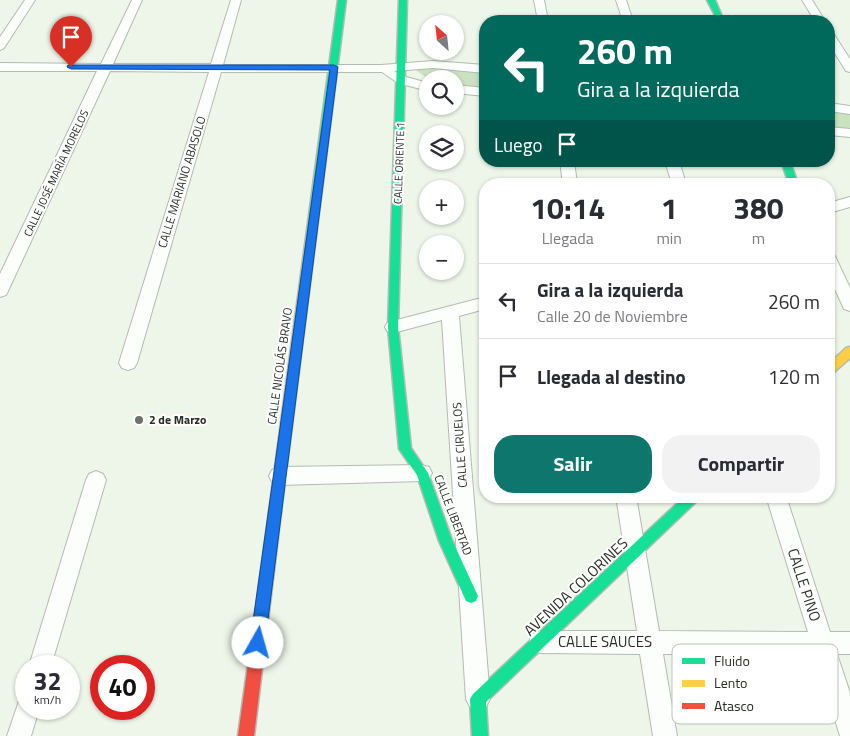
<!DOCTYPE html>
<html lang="es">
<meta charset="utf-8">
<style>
body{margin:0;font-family:"Titillium Web",sans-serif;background:#f2f2f3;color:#2b2b33;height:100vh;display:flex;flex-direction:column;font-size:19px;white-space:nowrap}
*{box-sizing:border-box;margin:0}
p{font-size:16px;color:#7c7c81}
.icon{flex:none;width:28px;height:28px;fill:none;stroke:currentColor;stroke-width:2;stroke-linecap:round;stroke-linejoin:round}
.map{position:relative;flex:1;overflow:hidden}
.side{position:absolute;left:479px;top:178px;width:356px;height:325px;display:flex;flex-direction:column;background:#fff;border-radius:20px;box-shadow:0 1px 4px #0004}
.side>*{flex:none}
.banner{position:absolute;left:479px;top:15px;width:356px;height:152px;border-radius:20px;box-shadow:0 1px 4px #0004;background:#00695c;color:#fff;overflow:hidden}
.needle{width:32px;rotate:333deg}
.tools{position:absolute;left:419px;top:15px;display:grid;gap:10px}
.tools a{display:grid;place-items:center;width:45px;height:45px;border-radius:50%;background:#fff;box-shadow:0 1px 4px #0004;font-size:25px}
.speed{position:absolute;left:15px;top:655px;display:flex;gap:10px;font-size:25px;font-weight:700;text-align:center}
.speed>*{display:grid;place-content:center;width:65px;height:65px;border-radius:50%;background:#fff;box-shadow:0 1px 4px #0004;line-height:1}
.speed small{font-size:12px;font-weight:400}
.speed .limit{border:8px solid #d22;background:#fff;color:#111}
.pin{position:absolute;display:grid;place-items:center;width:42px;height:42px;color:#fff;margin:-51px -21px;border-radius:50% 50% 50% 0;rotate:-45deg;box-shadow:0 0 5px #0007}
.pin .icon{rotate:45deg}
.me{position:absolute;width:55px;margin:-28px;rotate:7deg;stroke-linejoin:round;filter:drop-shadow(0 0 4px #0008)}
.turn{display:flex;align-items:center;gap:18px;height:105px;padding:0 15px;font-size:22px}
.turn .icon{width:65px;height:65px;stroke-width:2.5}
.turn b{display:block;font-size:35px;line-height:42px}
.then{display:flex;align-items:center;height:48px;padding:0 15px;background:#0003;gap:10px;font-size:19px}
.eta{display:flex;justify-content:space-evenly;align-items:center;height:85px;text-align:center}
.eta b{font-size:30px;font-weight:700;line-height:35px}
.button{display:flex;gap:10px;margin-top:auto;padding:10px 15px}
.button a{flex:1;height:58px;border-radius:20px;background:#0f766e;color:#fff;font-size:20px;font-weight:700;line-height:58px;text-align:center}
.button a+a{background:#f2f2f3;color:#2b2b33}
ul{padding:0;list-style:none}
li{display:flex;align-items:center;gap:15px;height:75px;padding:0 15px;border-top:1px solid #e1e1e2}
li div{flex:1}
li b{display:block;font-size:19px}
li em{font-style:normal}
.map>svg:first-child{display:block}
</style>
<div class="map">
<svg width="850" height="736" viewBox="0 0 850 736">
<rect width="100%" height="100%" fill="#edf6e9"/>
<path fill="#cbe2c1" d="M429,64l56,7v17l-30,-4v-5h-27l-15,-11z
M829,109l21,2v19l-21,-3z"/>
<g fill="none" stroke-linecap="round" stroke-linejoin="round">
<g stroke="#b4bbb1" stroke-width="2">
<path id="street" d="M25,0h10l-31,48 -4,2v-13z
M132,0h10l-29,64h98l20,-64h10l-18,65h158l52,-4 52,4v8l-52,-5 -39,3 12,6 22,6v8l-30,-8 -16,-11h-161l-84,291 -3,5 -6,2 -6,-2 -3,-5 90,-291 -99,-1 -102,220 -2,4 -6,2v-23l97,-203h-97v-8l101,1z
M534,0h10l4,21h-10z
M616,0h10l7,21h-10z
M802,0h10l13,21h-10z
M829,32l4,1 17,26v13l-4,-1 -17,-27z
M455,85l30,3v8l-30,-3z
M829,103l21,3v8l-21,-3z
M829,127l21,2v8l-21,-2z
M560,161h14l3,23h-14z
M665,161h14l7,23h-14z
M850,197v10l-21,6v-10z
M829,255l6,1 15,32v23l-6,-2 -15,-33z
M485,297v12l-26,7 31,383 -4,8 -8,4 -8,-4 -4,-8 -24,-379 -49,13 -6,-2 -2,-4 2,-4 6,-2z
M422,465l7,2 3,6 -3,6 -7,2 -143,4 -7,-3 -3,-6 3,-6 7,-3z
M96,471l7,3 3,6 -55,186h-22l57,-186 3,-6z
M616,496h20l23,135 149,1 -42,-136h20l44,136h20v22h-13l13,39v43h-10l-25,-82h-152l14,82h-24l-13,-82 -100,-1 -8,-3 -3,-8 3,-8 8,-3h97z
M26,698v11h13l-8,27h-24l12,-35z"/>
</g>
<g stroke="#b4bbb1" stroke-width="3">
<path id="fast" d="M338,0h8l-65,512 -1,4 -5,2 -5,-2 -1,-4z
M399,0h8l-9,327 13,121 17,25 24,67 26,56 -2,5 -5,2 -5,-2 -27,-60 -22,-66 -18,-26 -11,-122z
M707,0h8l9,21h-6z
M781,161h9l8,23h-9z
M685,496h15l-2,4 -212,202 2,34h-16l-2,-37 3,-5z"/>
</g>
<g stroke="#b4bbb1" stroke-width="3">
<path id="slow" d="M850,347v11l-17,15 -4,1v-10l17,-16z"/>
</g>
<g stroke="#b4bbb1" stroke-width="3">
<path id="jam" d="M275,506l5,2 1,4 -27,224h-16l31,-224 1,-4z"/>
</g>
<use href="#street" fill="#fcfefc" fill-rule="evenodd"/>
<use href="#fast" fill="#16e098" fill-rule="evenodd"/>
<use href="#slow" fill="#ffcf43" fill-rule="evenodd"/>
<use href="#jam" fill="#f24e42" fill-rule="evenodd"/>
</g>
<path fill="#1a73e8" stroke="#114b97" d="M68,65h266l4,2 -73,576 -2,5 -5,3 -6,-3 -2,-5 80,-573 -259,-1 -4,-2z"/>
<circle fill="#6c7369" stroke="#fff" stroke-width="2" cx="139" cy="420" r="5"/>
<g text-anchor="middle" stroke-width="4" stroke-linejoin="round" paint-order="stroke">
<g font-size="11" fill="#272d24" stroke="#fff">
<text transform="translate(399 163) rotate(-88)" y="4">CALLE ORIENTE 1</text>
<text transform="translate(56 173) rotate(-65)" y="4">CALLE JOSÉ MARÍA MORELOS</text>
</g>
<g font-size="12" fill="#272d24" stroke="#fff">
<text transform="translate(182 182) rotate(-73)" y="4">CALLE MARIANO ABASOLO</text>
<text transform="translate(280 366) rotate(-82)" y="4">CALLE NICOLÁS BRAVO</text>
<text transform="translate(460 445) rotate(-94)" y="4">CALLE CIRUELOS</text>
<text transform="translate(453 515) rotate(69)" y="4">CALLE LIBERTAD</text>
</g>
<g font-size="12" font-weight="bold" fill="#272d24" stroke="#fff" text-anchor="start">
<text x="149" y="424">2 de Marzo</text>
</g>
<g font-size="15" fill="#272d24" stroke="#fff">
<text transform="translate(804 585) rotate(72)" y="5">CALLE PINO</text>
<text transform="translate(576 587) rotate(-43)" y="5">AVENIDA COLORINES</text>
<text x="605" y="647">CALLE SAUCES</text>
</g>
</g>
<rect x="672" y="644" width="166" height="80" rx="8" fill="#fff" stroke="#bec0bd" stroke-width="1"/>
<rect x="682" y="658" width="23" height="6" fill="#16e098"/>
<rect x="682" y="680" width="23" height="7" fill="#ffcf43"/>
<rect x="682" y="703" width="23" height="6" fill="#f24e42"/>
<g font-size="14" fill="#272d24">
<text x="714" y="666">Fluido</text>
<text x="714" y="688">Lento</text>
<text x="714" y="711">Atasco</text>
</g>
</svg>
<div class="tools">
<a><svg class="needle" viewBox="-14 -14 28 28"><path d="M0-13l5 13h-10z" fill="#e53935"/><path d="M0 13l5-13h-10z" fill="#7c7c81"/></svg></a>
<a><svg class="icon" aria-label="search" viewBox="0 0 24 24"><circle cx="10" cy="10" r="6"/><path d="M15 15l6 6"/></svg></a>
<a><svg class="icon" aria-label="layers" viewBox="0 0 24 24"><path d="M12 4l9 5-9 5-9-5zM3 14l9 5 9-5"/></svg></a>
<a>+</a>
<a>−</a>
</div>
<div class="speed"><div>32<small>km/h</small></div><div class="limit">40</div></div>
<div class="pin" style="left:71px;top:67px;background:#d93025"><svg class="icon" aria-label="arrive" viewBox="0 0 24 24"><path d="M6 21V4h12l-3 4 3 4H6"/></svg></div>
<svg class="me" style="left:258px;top:643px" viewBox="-20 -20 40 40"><circle r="19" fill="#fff"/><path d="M0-13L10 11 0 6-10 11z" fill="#1a73e8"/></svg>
<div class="banner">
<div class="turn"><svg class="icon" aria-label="left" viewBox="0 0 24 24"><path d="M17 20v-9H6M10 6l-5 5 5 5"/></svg><div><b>260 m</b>Gira a la izquierda</div></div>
<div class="then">Luego<svg class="icon" aria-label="arrive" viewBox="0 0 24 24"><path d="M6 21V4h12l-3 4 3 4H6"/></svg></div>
</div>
<section class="side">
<div class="eta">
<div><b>10:14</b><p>Llegada</p></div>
<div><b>1</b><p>min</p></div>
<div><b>380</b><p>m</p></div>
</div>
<ul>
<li><svg class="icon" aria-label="left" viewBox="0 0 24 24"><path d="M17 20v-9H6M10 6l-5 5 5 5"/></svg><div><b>Gira a la izquierda</b><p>Calle 20 de Noviembre</p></div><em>260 m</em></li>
<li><svg class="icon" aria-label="arrive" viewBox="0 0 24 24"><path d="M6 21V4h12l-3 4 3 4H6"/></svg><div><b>Llegada al destino</b></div><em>120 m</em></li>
</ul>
<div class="button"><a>Salir</a><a>Compartir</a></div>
</section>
</div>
